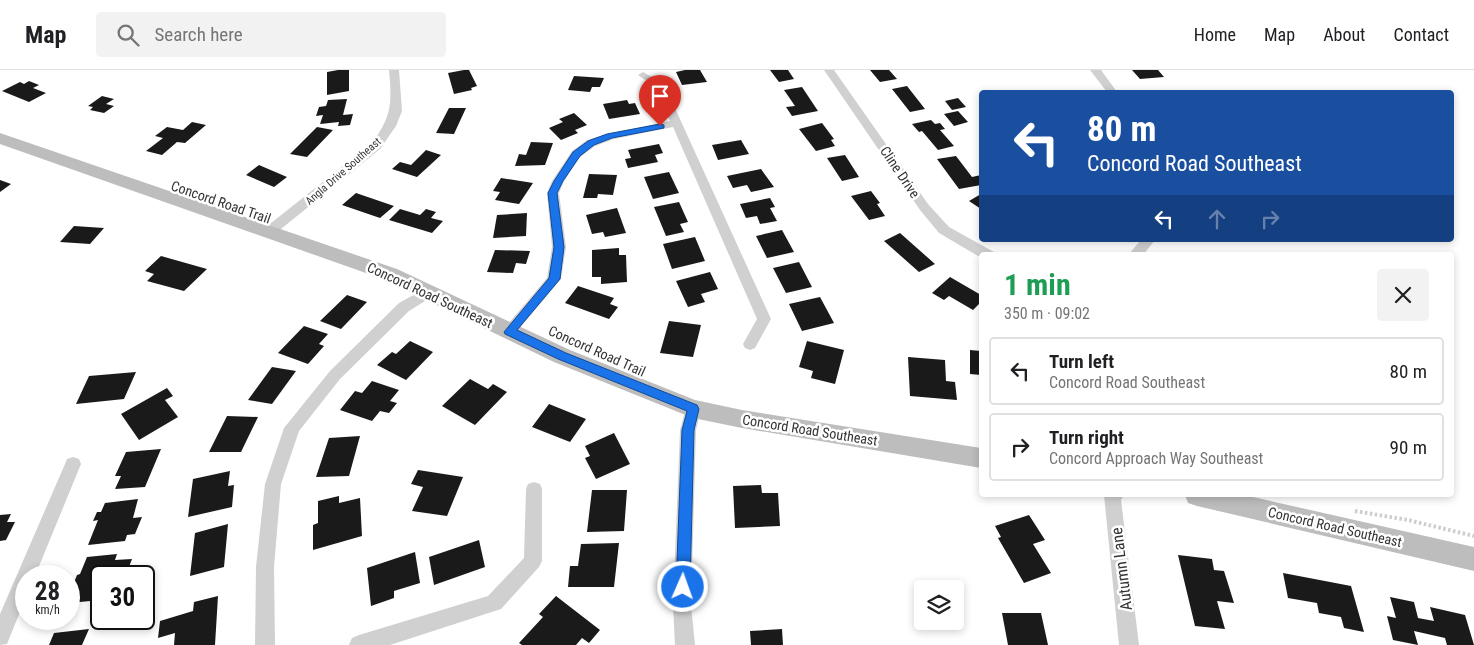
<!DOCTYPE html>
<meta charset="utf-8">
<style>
body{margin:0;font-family:"Roboto Condensed",sans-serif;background:#f2f2f2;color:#202124;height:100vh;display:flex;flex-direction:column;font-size:19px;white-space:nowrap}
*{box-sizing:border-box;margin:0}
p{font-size:16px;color:#757577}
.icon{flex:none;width:28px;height:28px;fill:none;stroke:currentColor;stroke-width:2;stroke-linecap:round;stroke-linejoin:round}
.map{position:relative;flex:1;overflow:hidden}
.details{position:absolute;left:979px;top:182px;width:475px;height:245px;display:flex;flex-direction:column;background:#fff;border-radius:5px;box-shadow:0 2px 8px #0003}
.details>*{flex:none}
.top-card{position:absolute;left:979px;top:20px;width:475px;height:152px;border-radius:5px;box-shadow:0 2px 8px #0003;background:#1a4fa0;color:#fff;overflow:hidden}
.controls{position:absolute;left:914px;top:510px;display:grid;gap:10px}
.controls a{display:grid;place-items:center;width:50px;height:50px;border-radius:5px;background:#fff;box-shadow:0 2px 8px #0003;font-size:25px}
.speed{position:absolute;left:15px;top:495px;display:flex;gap:10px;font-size:25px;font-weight:700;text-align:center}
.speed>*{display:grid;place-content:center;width:65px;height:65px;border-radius:50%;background:#fff;box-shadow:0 2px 8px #0003;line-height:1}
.speed small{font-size:12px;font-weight:400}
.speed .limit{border:2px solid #111;border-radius:8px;background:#fff;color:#111}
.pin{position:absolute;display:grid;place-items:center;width:42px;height:42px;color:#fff;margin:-51px -21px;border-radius:50% 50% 50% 0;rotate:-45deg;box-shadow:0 0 5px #0007}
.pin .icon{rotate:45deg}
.me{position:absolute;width:55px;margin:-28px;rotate:2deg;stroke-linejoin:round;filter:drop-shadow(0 0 4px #0008)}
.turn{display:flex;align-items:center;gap:18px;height:105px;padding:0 25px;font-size:22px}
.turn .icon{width:65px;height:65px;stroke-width:2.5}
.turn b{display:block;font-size:35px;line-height:42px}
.lanes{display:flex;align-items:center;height:48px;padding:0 25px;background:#0003;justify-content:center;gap:25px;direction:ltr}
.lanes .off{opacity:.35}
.round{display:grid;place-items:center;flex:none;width:52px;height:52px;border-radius:5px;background:#f2f2f2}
.head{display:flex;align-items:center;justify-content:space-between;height:85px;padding:0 25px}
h1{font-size:30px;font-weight:700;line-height:38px;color:#1e9e55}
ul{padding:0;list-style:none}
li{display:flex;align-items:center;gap:15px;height:68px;margin:0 10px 8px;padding:0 15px;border:2px solid #e0e0e0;border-radius:5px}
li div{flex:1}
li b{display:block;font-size:19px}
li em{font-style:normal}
header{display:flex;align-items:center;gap:30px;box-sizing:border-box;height:70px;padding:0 25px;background:#fff;border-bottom:1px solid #e0e0e0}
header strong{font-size:24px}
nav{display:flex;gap:28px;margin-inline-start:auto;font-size:18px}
.search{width:350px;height:45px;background:#f2f2f2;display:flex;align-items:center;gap:12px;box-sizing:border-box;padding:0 18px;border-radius:5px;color:#757577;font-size:19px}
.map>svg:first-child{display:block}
</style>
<header>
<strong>Map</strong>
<div class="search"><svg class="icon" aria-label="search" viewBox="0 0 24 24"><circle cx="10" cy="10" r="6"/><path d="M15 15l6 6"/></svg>Search here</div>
<nav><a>Home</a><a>Map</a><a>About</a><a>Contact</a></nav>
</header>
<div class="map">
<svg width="1474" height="575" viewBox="0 0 1474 575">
<rect width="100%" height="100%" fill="#fff"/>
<path fill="#1a1a1a" d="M338,0h11v21l-22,4v-23z
M464,0h5l8,16 -6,2 1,2 -18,4 -6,-21z
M685,0h15l7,12 -25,3 -6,-13z
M770,0h18l6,9 -15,3z
M870,0h19l8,9 -17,3z
M1132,0h26l6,7 -24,2z
M574,6l30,2 -4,9h-8l-2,5 -22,-2z
M29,11l10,4 -6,3 13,5 -17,9 -27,-11 18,-9 4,2z
M907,16l18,23 -15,3 -18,-23z
M802,17l16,24 -26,5 -6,-9 9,-1 -11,-16z
M102,26l12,3 -8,5 8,2 -10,7 -14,-3 3,-3 -5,-1z
M958,28l8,9 -14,3 -7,-9z
M347,29l-4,16 10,-1 -3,11 -12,1 1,-4 -19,2 3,-9 -7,1 3,-9 7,-1 2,-6z
M627,30l2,4 6,-1 5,11 -31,5 -6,-15z
M449,38h17l-12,26 -18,-1z
M958,41l10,11 -14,4 -10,-12z
M574,43l13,12 -12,5 3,3 -17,7 -12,-12 14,-6 -4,-3z
M931,50l4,4 5,-1 5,6 -5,1 14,16 -16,4 -16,-19 -3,1 -7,-8z
M192,52l14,3 -21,18 -8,-1 -15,13 -16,-4 17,-13 -8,-2 12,-9 16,3z
M822,53l12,16 -3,1 4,6 -19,5 -17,-22z
M317,57l16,3 -26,27 -17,-3z
M741,70l8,14 -31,6 -6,-15z
M531,72l22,1 -8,22 -30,1 4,-12 7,1z
M659,74l4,9 -8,2 3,7 -30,6 -3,-9 6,-1 -3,-8z
M426,80l15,5 -24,22 -25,-8 8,-7 11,3z
M845,85l14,22 -17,4 -15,-23z
M956,86l16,21 9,-2v10l-22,4 -22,-30z
M259,95l28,12 -13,10 -28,-12z
M761,99l13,18 -23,5 -4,-7 -14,3 -6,-12z
M669,102l10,21 -26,6 -9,-22z
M589,104l28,1 -4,20 -15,-1 -1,4h-14z
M501,108l32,5 -14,21 -24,-4 5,-8 -7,-1z
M0,110l11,4 -11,8z
M871,121l9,12 -3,1 8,12 -16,4 -18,-24z
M356,123l38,13 -14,12 -38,-13z
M981,124v15l-12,-8z
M770,128l5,9 -5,1 7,13 -17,3 -3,-8 -11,2 -6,-14z
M679,132l9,20 -8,2 4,8 -18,4 -12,-29z
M617,138l9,25 -21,4 -2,-5 -11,2 -6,-19z
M400,139l20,6 6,-6 10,3 -5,6 12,3 -11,12 -43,-13z
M527,143l-1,23 -33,2 4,-23z
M74,156l30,2 -14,16 -30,-2z
M782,160l12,22 -27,6 -11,-22z
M900,163l35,31 -16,8 -35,-31z
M695,167l10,24 -33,8 -9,-25z
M619,178v7h7l1,27 -26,2v-7h-9v-27z
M495,180l35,1 -4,13 -10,-1 -3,10 -26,-1z
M161,186l46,13 -23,22 -37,-10 7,-7 -9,-3z
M799,192l13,25 -26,6 -13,-25z
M710,202l8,17 -17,5 4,8 -17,5 -12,-26z
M950,207l31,18v7l-8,8 -24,-14 -5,4 -12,-7z
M578,216l36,12 -4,6 8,3 -9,12 -44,-16z
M347,225l20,7 -26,27 -21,-8z
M820,227l14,26 -32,8 -13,-27z
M669,251l32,4 -8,32 -33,-4z
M304,256l24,8 -9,10 5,2 -16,18 -30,-11z
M410,271l23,11 -27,28 -29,-15 15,-13 4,2z
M807,271l37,9 -9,34 -24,-6 2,-7 -14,-4z
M970,280l11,1v24l-11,-1z
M908,287l37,3 1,21 9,1 2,18 -47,-4z
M272,297l24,4 -24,33 -24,-4z
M136,302l-12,27 -48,5 13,-28z
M470,309l18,10 5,-5 14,8 -32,33 -33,-19z
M372,311l27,9 -9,11 7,2 -8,10 -9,-2 -8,10 -32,-11 15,-19 7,2z
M167,318l6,8 -8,4 13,17 -39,23 -18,-26z
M549,334l37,15 -16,23 -38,-15z
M227,346l31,1 -17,35h-32z
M614,363l16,31 -34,15 -11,-21 5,-2 -5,-10z
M360,366l-11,40 -33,1 13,-39z
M161,379l-16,38 -30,2 6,-13h-6l11,-24z
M418,400l45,7 -16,39 -35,-5 11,-24 -12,-3z
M230,401l-2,15 6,-1 -2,22 -44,10 5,-38z
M761,415l1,8h16l2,33 -45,2 -2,-42z
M592,420h35l-3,41 -37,1z
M339,426v7l21,-5 2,38 -49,14v-25l5,-2v-22z
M138,429l-5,19 9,-1 -7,17 -8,1 -2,6 -37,4 10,-25 -5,1 4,-9h4l4,-9z
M11,444l-4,8h8l-9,18 -6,1v-26z
M1029,445l16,25 -12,4 18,29 -27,10 -26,-45 3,-1 -6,-11z
M228,454l-4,43 -34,9 5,-43z
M479,470l6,27 -51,18 -5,-28z
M619,473l-5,44h-46l2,-21h8l3,-22z
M415,482l5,31 -26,8v7l-23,8 -4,-38z
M117,484l-2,6 17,-1 -5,13 -12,1 -1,3h-13v24l-32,3v-23h6l2,-5 3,-1 7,-17z
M1178,485l34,4 2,11 10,1 10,32 -17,-2 8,28 -30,-3z
M1283,503l68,13 13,46 -20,-4 -3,-11 -22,-4 -2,-10 -29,-5z
M218,526l-3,49h-41l1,-12 -17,5 2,-17 33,-10 1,-9z
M556,526l44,34 -11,13 -7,-5 -6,7h-54l-3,-2 24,-26 -4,-3z
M1390,527l24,5 4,16 16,3 -4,-14 35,8 9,30h-27l-2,-7 -31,-7 4,14 -25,-5 -6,-24 9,2z
M1002,543h39l7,32h-40z
M89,559l-7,16h-33l5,-12z
M782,559l1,16h-32l-1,-14z"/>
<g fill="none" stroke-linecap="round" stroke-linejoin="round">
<path stroke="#cdcdcd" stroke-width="4" stroke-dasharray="2.5 2.5" stroke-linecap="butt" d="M1355,441l53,9 66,16"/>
<path fill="#d0d0d0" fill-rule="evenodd" d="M389,0h10l3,41 -6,15 -16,23 -104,84h-10l-2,-3 2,-3 106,-84c20,-27 20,-40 17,-73z
M824,0h10l94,134 21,23 45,25 2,3 -18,1 -39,-23 -19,-23z
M1090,0h11l16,22h-10z
M643,2l21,12 107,235 -16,29 -5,2 -5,-2 -2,-4 14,-25 -84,-192 -59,12 -19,7 -15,11 -16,24 -5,12 7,54 -5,32 -47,56 -5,2 -5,-2 -2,-4 45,-53 5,-31 -5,-54 5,-12 20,-30 15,-11 20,-6 63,-13 -16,-35 -16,-11z
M1141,170h14l-12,15h-15z
M428,217l5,1 2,4 -2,4 -24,15 -69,68 -41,52 -18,53 -7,83 1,78h-20l1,-78 9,-83 19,-56 46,-57 69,-68z
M693,333l6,1 2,5 -5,21 -5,175 4,40h-20l-2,-40 7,-175 7,-26z
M73,387l6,2 2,5 -46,112h-9v21l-19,47 -7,1v-31l65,-150 2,-5z
M534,412l6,2 2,5v72l-3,6 -38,42 -111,36h-41l3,-7 7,-3 129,-39 36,-38 2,-69 2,-5z
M1104,425h20l-3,5 18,145h-20z"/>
<path fill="#bdbdbd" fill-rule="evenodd" d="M0,63l397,136 173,81 125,50 47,10 239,38v20l-239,-40 -49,-10 -139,-56 -171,-83 -383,-135z
M1185,425h59l230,52v24l-277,-65 -9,-3z"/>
</g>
<path fill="#1a73e8" stroke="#114b97" d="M660,54l4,1v3l-52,10 -18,7 -14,11 -17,25 -6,12 7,54 -4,32 -43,51 49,23 131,52 2,4 -5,21 -4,157 -2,5 -5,2 -5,-2 -2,-5 6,-157 5,-19 -129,-52 -53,-25 -1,-2 45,-54 5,-31 -6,-54 6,-12 19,-29 15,-11 19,-7z"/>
<g text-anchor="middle" stroke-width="5" stroke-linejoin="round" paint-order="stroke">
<g font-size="11" fill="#333" stroke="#fff">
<text transform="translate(343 101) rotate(-41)" y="4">Angla Drive Southeast</text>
</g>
<g font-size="14" fill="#333" stroke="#fff">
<text transform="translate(900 102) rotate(56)" y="5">Cline Drive</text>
<text transform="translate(221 132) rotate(19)" y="5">Concord Road Trail</text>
<text transform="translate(430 225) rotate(25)" y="5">Concord Road Southeast</text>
<text transform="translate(597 281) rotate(24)" y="5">Concord Road Trail</text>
<text transform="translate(810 360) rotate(9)" y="5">Concord Road Southeast</text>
<text transform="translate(1335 457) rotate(13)" y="5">Concord Road Southeast</text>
</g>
<g font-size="16" fill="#333" stroke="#fff">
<text transform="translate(1121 499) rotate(-97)" y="6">Autumn Lane</text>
</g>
</g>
</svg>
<div class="controls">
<a><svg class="icon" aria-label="layers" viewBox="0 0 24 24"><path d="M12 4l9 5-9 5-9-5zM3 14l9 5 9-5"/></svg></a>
</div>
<div class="speed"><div>28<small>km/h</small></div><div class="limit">30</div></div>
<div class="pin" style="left:660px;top:56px;background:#d93025"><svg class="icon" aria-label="arrive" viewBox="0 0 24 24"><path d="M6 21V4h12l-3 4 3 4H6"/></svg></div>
<svg class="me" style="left:683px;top:517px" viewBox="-20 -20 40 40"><circle r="17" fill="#1a73e8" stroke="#fff" stroke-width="3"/><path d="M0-11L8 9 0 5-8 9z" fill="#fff"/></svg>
<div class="top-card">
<div class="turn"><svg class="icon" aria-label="left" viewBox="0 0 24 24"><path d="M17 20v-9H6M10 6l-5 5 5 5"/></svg><div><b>80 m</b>Concord Road Southeast</div></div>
<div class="lanes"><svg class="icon" aria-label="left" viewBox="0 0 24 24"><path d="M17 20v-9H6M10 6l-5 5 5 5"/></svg><svg class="icon off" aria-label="ahead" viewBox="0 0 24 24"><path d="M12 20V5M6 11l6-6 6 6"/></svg><svg class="icon off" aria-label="right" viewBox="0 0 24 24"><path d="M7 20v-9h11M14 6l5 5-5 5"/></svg></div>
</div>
<section class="details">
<div class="head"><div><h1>1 min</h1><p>350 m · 09:02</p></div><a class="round"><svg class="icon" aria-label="close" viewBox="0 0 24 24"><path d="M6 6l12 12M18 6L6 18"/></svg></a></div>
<ul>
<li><svg class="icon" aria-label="left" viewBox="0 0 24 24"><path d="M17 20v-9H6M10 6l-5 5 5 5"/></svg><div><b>Turn left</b><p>Concord Road Southeast</p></div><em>80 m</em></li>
<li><svg class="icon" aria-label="right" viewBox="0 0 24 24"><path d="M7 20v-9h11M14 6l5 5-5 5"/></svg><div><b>Turn right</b><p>Concord Approach Way Southeast</p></div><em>90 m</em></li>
</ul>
</section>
</div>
